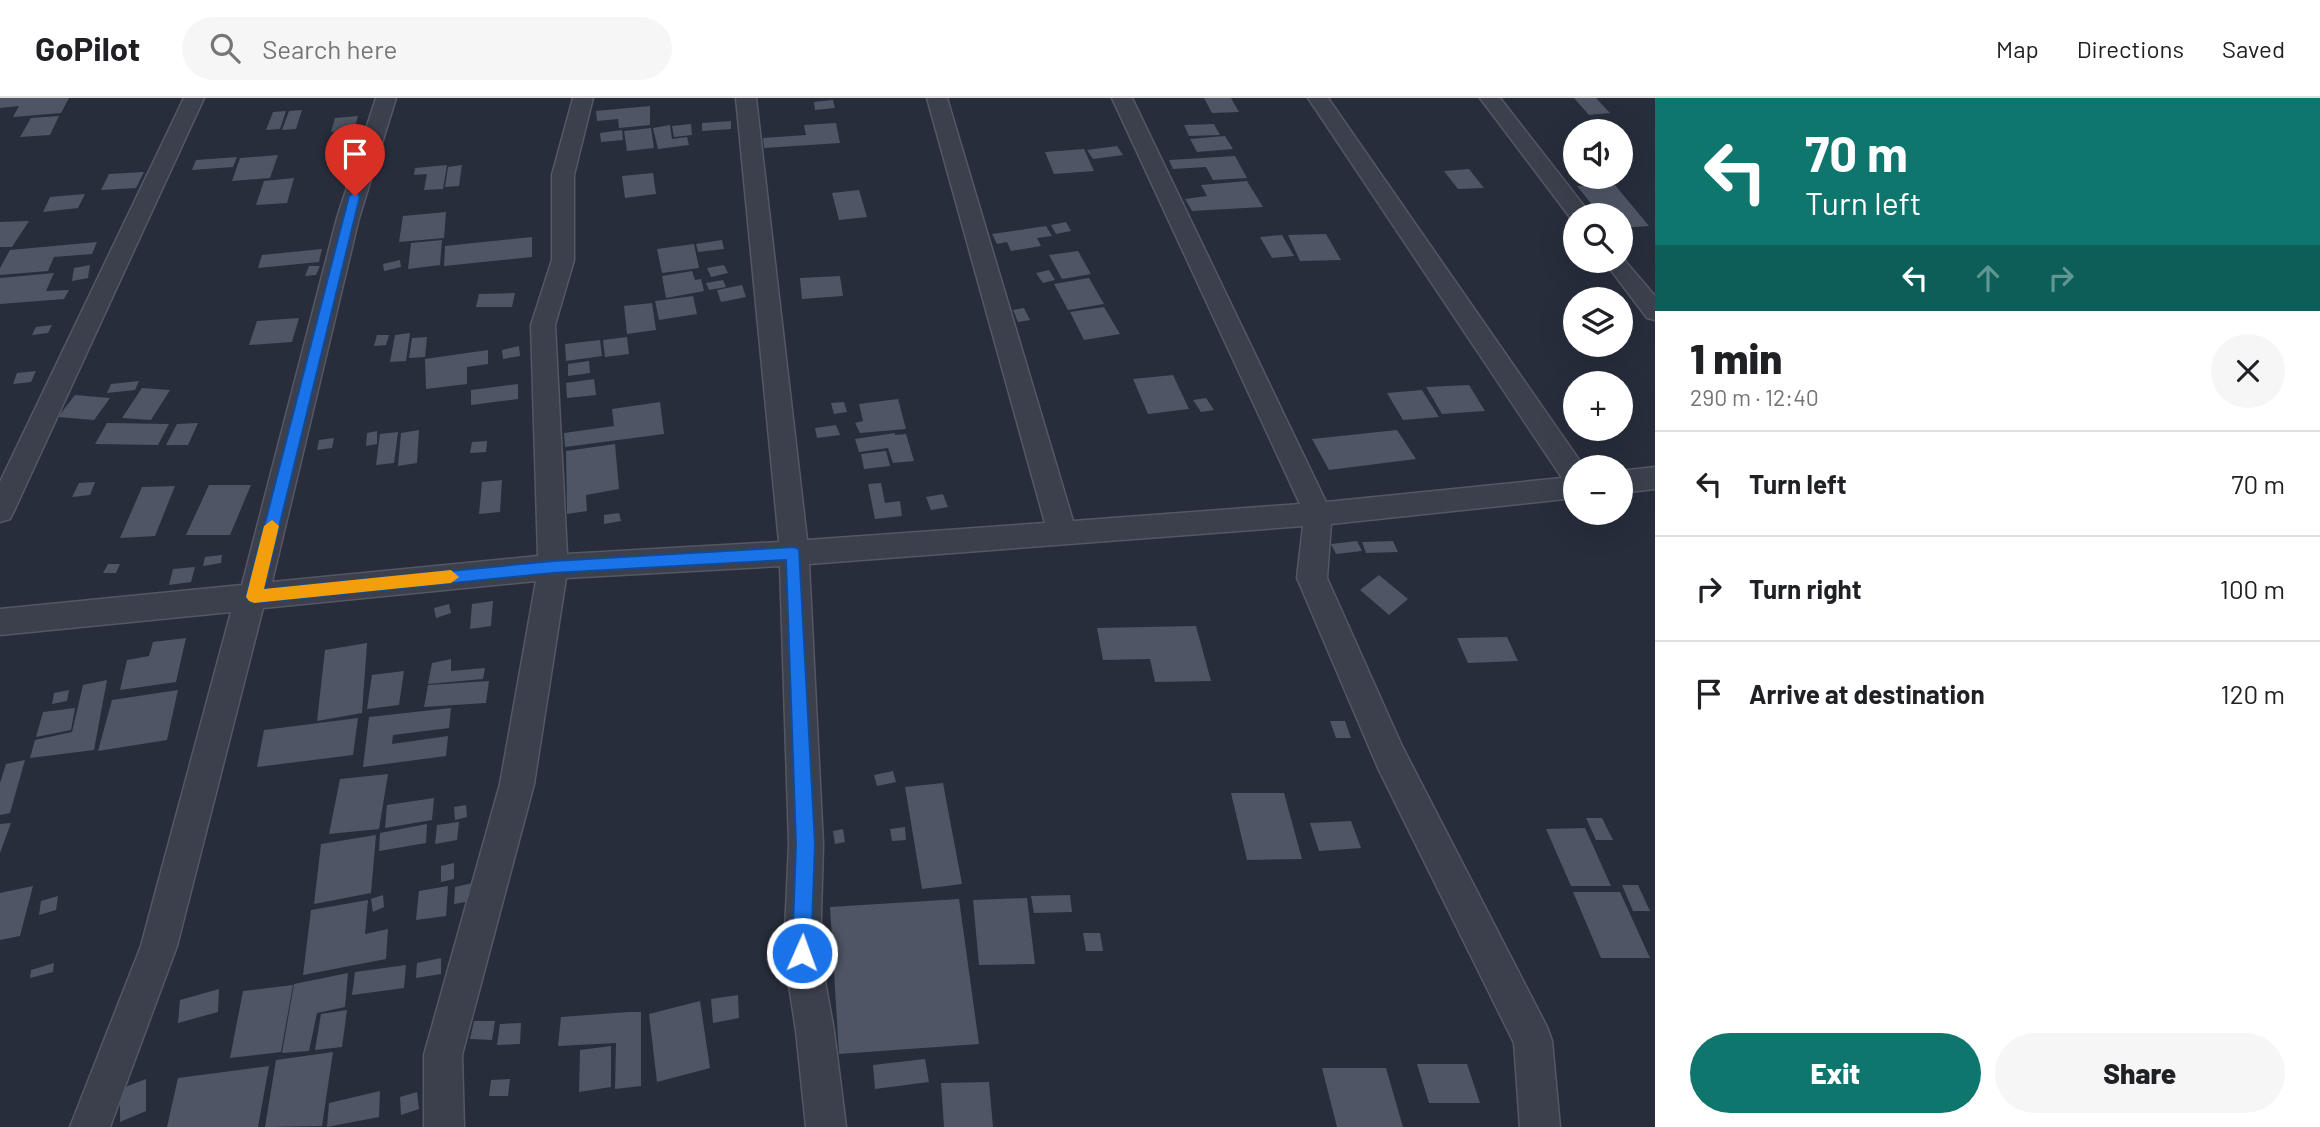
<!DOCTYPE html>
<meta charset="utf-8">
<style>
body{margin:0;font-family:Barlow,sans-serif;background:#f6f6f6;color:#202124;height:100vh;display:flex;flex-direction:column;font-size:26px;white-space:nowrap}
*{box-sizing:border-box;margin:0}
p{font-size:23px;color:#757577}
.icon{flex:none;width:38px;height:38px;fill:none;stroke:currentColor;stroke-width:2;stroke-linecap:round;stroke-linejoin:round}
.map{position:relative;flex:1;overflow:hidden}
.details{display:flex;flex-direction:column;background:#fff;width:665px}
.details>*{flex:none}
.hud{background:#0f766e;color:#fff;overflow:hidden}
.tools{position:absolute;left:1563px;top:21px;display:grid;gap:14px}
.tools a{display:grid;place-items:center;width:70px;height:70px;border-radius:50%;background:#fff;box-shadow:0 7px 28px #0002;font-size:35px}
.pin{position:absolute;display:grid;place-items:center;width:60px;height:60px;color:#fff;margin:-72px -30px;border-radius:50% 50% 50% 0;rotate:-45deg;box-shadow:0 0 7px #0007}
.pin .icon{rotate:45deg}
.me{position:absolute;width:77px;margin:-38px;rotate:2deg;stroke-linejoin:round;filter:drop-shadow(0 0 5px #0008)}
.turn{display:flex;align-items:center;gap:24px;height:147px;padding:0 35px;font-size:32px}
.turn .icon{width:91px;height:91px;stroke-width:2.5}
.turn b{display:block;font-size:49px;line-height:60px}
.lanes{display:flex;align-items:center;height:66px;padding:0 35px;background:#0003;justify-content:center;gap:35px;direction:ltr}
.lanes .off{opacity:.35}
.round{display:grid;place-items:center;flex:none;width:74px;height:74px;border-radius:37px;background:#f6f6f6}
.headline{display:flex;align-items:center;justify-content:space-between;height:119px;padding:0 35px}
h1{font-size:42px;font-weight:800;line-height:52px}
.button{display:flex;gap:14px;margin-top:auto;padding:14px 35px}
.button a{flex:1;height:80px;border-radius:42px;background:#0f766e;color:#fff;font-size:28px;font-weight:800;line-height:80px;text-align:center}
.button a+a{background:#f6f6f6;color:#202124}
ul{padding:0;list-style:none}
li{display:flex;align-items:center;gap:21px;height:105px;padding:0 35px;border-top:2px solid #e0e0e0}
li div{flex:1}
li b{display:block;font-size:26px}
li em{font-style:normal}
header{display:flex;align-items:center;gap:42px;box-sizing:border-box;height:98px;padding:0 35px;background:#fff;border-bottom:2px solid #e0e0e0}
header strong{font-size:33px}
nav{display:flex;gap:38px;margin-inline-start:auto;font-size:24px}
.search{width:490px;height:63px;background:#f6f6f6;display:flex;align-items:center;gap:18px;box-sizing:border-box;padding:0 24px;border-radius:38px;color:#757577;font-size:26px}
main{display:flex;flex:1;min-height:0}
.map>svg:first-child{display:block}
</style>
<header>
<strong>GoPilot</strong>
<div class="search"><svg class="icon" aria-label="search" viewBox="0 0 24 24"><circle cx="10" cy="10" r="6"/><path d="M15 15l6 6"/></svg>Search here</div>
<nav><a>Map</a><a>Directions</a><a>Saved</a></nav>
</header>
<main>
<div class="map">
<svg width="1655" height="1029" viewBox="0 0 1655 1029">
<rect width="100%" height="100%" fill="#272d3b"/>
<path fill="#4e5565" d="M0,0h69l-8,15 -48,4 6,-11 -19,2z
M1204,0h27l8,14 -27,1z
M1574,0h22l14,15 -21,2z
M833,2l2,8 -20,2 -1,-8z
M650,8v19l-31,3 -1,-9 -21,2 -1,-10z
M302,12l-6,19 -14,1 7,-19z
M286,13l-6,18 -14,1 7,-18z
M59,18l-9,19 -30,2 11,-19z
M358,18l-4,14 -23,2 4,-14z
M731,23v8l-29,2v-8z
M836,25l4,20 -76,5 -1,-10 43,-3 -2,-10z
M691,26l1,11 -18,2 -2,-11z
M1214,26l6,11 -31,1 -5,-11z
M670,27l2,14 15,-2 2,8 -31,4 -5,-21z
M651,30l3,20 -27,3 -3,-20z
M622,32l1,10 -22,2 -1,-9z
M1225,38l8,13 -36,3 -7,-13z
M1117,48l6,9 -30,4 -6,-9z
M1084,51l10,22 -40,3 -9,-22z
M278,57l-8,23 -38,3 8,-23z
M1235,58l12,22 -34,2 -7,-13 -33,2 -4,-9z
M237,59l-4,10 -41,3 4,-10z
M447,67l-4,24 -19,1 3,-16 -13,1 1,-7z
M462,67l-3,21 -14,1 3,-20z
M1469,71l15,19 -26,1 -14,-18z
M144,74l-8,16 -35,2 8,-16z
M653,75l3,21 -31,4 -3,-22z
M294,80l-7,25 -31,2 8,-24z
M1247,83l16,26 -71,4 -7,-12 22,-3 -6,-11z
M1615,87l34,41 -29,2v-13h-20l-23,-29z
M859,92l8,27 -28,3 -7,-27z
M85,96l-7,14 -35,4 7,-15z
M446,114l-2,26 -45,4 4,-26z
M29,123l-17,26h-12v-25z
M1066,124l5,9 -15,3 -5,-9z
M1046,128l6,10 -15,2 4,8 -30,5 -4,-9 -10,2 -5,-10z
M1326,136l15,26 -41,1 -12,-26z
M1282,137l12,21 -22,2 -12,-21z
M532,139v20l-88,9 1,-20z
M442,142l-2,25 -32,4 3,-26z
M722,142l2,9 -26,3 -2,-8z
M97,144l-5,12 -38,3 -6,14 -48,4v-7l10,-18z
M694,146l5,24 -37,5 -5,-24z
M322,151l-3,13 -61,6 4,-13z
M1078,153l13,23 -29,5 -13,-24z
M400,162l1,7 -17,4 -1,-7z
M90,167l-2,13 -16,3 2,-13z
M724,167l4,8 -17,4 -4,-9z
M309,168h11l-4,9 -11,1z
M1049,172l6,10 -12,3 -7,-10z
M692,173l3,9 6,-1 3,12 -38,7 -4,-22z
M54,175l-8,18 23,-1 -5,9 -64,5v-26z
M840,178l3,20 -41,3 -2,-21z
M1089,180l15,26 -36,6 -14,-26z
M723,182l3,7 -17,3 -3,-7z
M742,187l4,12 -25,5 -4,-12z
M515,195l-3,14h-36l3,-13z
M693,198l4,18 -38,6 -4,-19z
M652,205l4,27 -29,4 -3,-28z
M1104,209l16,27 -36,6 -14,-28z
M1024,210l6,12 -12,2 -5,-12z
M299,220l-7,24 -43,3 8,-24z
M52,227l-4,8 -16,2 4,-8z
M410,235l-4,28 -16,1 5,-27z
M377,237h12l-3,10 -12,1z
M427,239l-2,20 -16,1 3,-20z
M627,239l2,17 -24,3 -2,-17z
M600,242l2,16 -36,5 -1,-17z
M519,248l1,10 -17,3 -1,-9z
M488,252v14l-21,3v17l-41,5 -1,-30z
M589,263l1,12 -22,3v-12z
M36,273l-5,11 -18,2 4,-11z
M1173,277l16,34 -41,5 -15,-35z
M594,281l2,16 -29,3 -1,-15z
M139,283l-4,9 -28,3 4,-9z
M518,286v15l-47,6v-15z
M1469,287l16,26 -43,3 -16,-27z
M142,290l28,2 -19,30 -29,-2z
M1422,292l17,27 -36,3 -16,-27z
M75,297l35,3 -16,22 -36,-3z
M1206,300l8,12 -13,2 -8,-12z
M898,301l8,30 -46,4 -5,-10 8,-2 -4,-17z
M660,304l4,32 -99,13 -1,-14 50,-7 -2,-17z
M844,304l3,10 -13,2 -3,-11z
M107,325l62,1 -11,21 -63,-1z
M198,325l-10,22h-22l11,-21z
M836,327l4,10 -23,3 -2,-10z
M419,332l-2,33 -19,3 3,-33z
M1397,332l19,29 -87,11 -17,-31z
M377,333v13l-11,2 1,-13z
M398,334l-4,31 -18,2 4,-31z
M895,335v2l11,-1 8,27 -21,2 -5,-15 -29,4 -4,-13z
M334,340l-2,10 -15,2 2,-10z
M487,343l-1,11 -16,1 2,-11z
M615,346l4,45 -33,6 1,16 -20,3 -1,-63z
M886,353l4,15 -26,3 -3,-15z
M502,382l-2,32 -21,2 3,-32z
M95,384l-5,13 -18,2 7,-14z
M881,385l4,20 15,-2 2,15 -27,3 -7,-35z
M209,387h42l-21,50h-44z
M175,388l-20,50 -35,2 22,-51z
M943,396l5,13 -17,3 -5,-13z
M619,415l2,8 -17,3v-9z
M1357,443l5,10 -26,3 -5,-10z
M1393,443l5,11 -32,1 -4,-11z
M222,457l-1,8 -18,3 2,-9z
M108,466h12l-4,9h-13z
M195,469l-4,15 -22,3 4,-16z
M1379,477l29,24 -19,16 -29,-25z
M493,503l-2,25 -21,3 2,-25z
M449,506l2,9 -15,5 -2,-10z
M1196,528l15,55 -56,1 -5,-23 -47,1 -6,-32z
M1507,539l11,24 -50,2 -11,-25z
M186,540l-10,44 -56,8 7,-30 22,-4 4,-14z
M367,545l-5,70 -45,8 8,-71z
M451,561v12l34,-3 -2,11 -55,5 4,-21z
M404,573l-5,34 -32,4 5,-34z
M107,582l-13,70 -64,8 5,-18 37,-8 11,-47z
M489,583l-3,22 -62,4 4,-22z
M69,592l-2,11 -15,3 2,-11z
M178,592l-11,50 -69,11 14,-51z
M75,610l-4,22 -35,7 7,-25z
M451,610l-2,20 -56,7 -1,9 56,-8 -2,20 -83,11 6,-50z
M358,620l-5,37 -96,12 7,-37z
M1330,623h15l6,17h-15z
M25,662l-15,53 -10,2v-32l6,-19z
M893,673l3,11 -19,4 -3,-11z
M388,676l-9,55 -50,5 11,-55z
M943,685l19,101 -40,5 -17,-102z
M1231,695h53l18,66 -55,1z
M434,700l-2,22 -47,8 2,-23z
M466,707l1,12 -12,3 -1,-13z
M1586,720h16l11,22h-17z
M1351,723l10,27 -42,3 -9,-28z
M459,724l-2,18 -22,4 2,-19z
M11,725l-11,30v-29z
M427,726l-1,19 -47,8 1,-18z
M905,729l1,13 -14,1 -2,-12z
M1585,730l26,58h-40l-25,-57z
M843,731l2,13 -10,2 -2,-13z
M376,737l-5,58 -57,11 7,-60z
M454,765v16l-13,3v-16z
M477,784v18l-23,4 1,-17z
M1622,787h16l12,26h-17z
M33,788l-13,50 -20,4v-47z
M448,788l-2,30 -30,4 3,-29z
M1573,794h47l30,66h-49z
M383,797l1,12 -11,5 -2,-13z
M1070,797l2,17 -38,1 -3,-17z
M58,798l-2,14 -17,5 2,-14z
M1027,800l8,66 -56,1 -6,-65z
M959,801l20,145 -140,10 -9,-147z
M368,802l-3,34 23,-5 -2,30 -83,16 8,-65z
M1083,835h17l3,18h-17z
M441,860v16l-25,4 1,-15z
M54,865l-1,9 -23,6 1,-8z
M406,867l-2,23 -52,7 3,-23z
M348,875l-3,34 -28,6 -8,38 -27,2 12,-69z
M293,887l-12,67 -51,6 13,-67z
M219,891l-1,23 -40,11 2,-23z
M738,897l1,23 -26,5 -2,-24z
M700,903l10,67 -53,14 -8,-68z
M347,912l-5,37 -27,3 6,-36z
M629,914h12v74l-26,3 1,-46 -58,3 3,-29z
M474,923h21l-3,19 -22,-1z
M521,925l-1,21 -23,1 3,-21z
M611,948v41l-32,5 1,-42z
M333,954l-11,74 -57,1 11,-67z
M925,961l4,23 -54,7 -2,-24z
M1417,966h50l13,39h-51z
M269,968l-11,61h-91l11,-49z
M1322,970h64l17,59h-66z
M146,981v32l-26,11v-33z
M510,981l-2,17h-19l2,-16z
M989,984l4,45h-49l-3,-44z
M380,993l-1,26 -52,10 2,-24z
M417,994l2,17 -18,6 -1,-18z"/>
<g fill="none" stroke-linecap="round" stroke-linejoin="round">
<g stroke="#535864" stroke-width="3">
<path id="minor" d="M184,0h20l-190,413 -4,8 -10,3v-40z
M376,0h20l-37,120 -87,364 266,-26 -7,-231 21,-65v-85l21,-77h20l-19,77v85l-19,65 12,229 212,-12 -43,-444h20l51,442 238,-17 -118,-425h20l126,423 227,-17 -188,-406h20l194,404 236,-24 -254,-380h20l256,369h-9v31l-244,26 -4,54 75,168 145,281 5,14 8,86h-40l-6,-84 -136,-275 -81,-190 6,-52 -494,38 14,280 -3,109 14,78 12,96h-40l-10,-96 -12,-78 5,-109 -9,-278 -214,12 -32,206 -72,271 2,72h-40v-72l76,-271 36,-203 -273,27 -86,338 -67,181h-40l71,-181 90,-334 -231,23v-26l242,-24 95,-367z
M1480,0h20l91,117h-16v6l-3,-1z
M1620,157l35,41v24l-8,-2 -43,-57h16z
M1655,369v22l-35,4v-22z"/>
</g>
<use href="#minor" fill="#3b404c" fill-rule="evenodd"/>
</g>
<path fill="#1a73e8" stroke="#114b97" stroke-width="2" d="M355,94l5,4 -96,393 289,-28 241,-14 5,2 16,295 -4,109 -2,7 -7,3 -7,-3 -3,-7 4,-109 -10,-284 -233,13 -299,30 -5,-2 -3,-4 103,-401z"/>
<path fill="#f59e0b" d="M272,422l7,6 -15,63 187,-19 8,7 -8,6 -197,20 -5,-2 -3,-4 18,-71z"/>
</svg>
<div class="tools">
<a><svg class="icon" aria-label="sound" viewBox="0 0 24 24"><path d="M4 9h4l5-4v14l-5-4H4zM17 9q2 3 0 6"/></svg></a>
<a><svg class="icon" aria-label="search" viewBox="0 0 24 24"><circle cx="10" cy="10" r="6"/><path d="M15 15l6 6"/></svg></a>
<a><svg class="icon" aria-label="layers" viewBox="0 0 24 24"><path d="M12 4l9 5-9 5-9-5zM3 14l9 5 9-5"/></svg></a>
<a>+</a>
<a>−</a>
</div>
<div class="pin" style="left:355px;top:98px;background:#d93025"><svg class="icon" aria-label="arrive" viewBox="0 0 24 24"><path d="M6 21V4h12l-3 4 3 4H6"/></svg></div>
<svg class="me" style="left:802px;top:855px" viewBox="-20 -20 40 40"><circle r="17" fill="#1a73e8" stroke="#fff" stroke-width="3"/><path d="M0-11L8 9 0 5-8 9z" fill="#fff"/></svg>
</div>
<section class="details">
<div class="hud">
<div class="turn"><svg class="icon" aria-label="left" viewBox="0 0 24 24"><path d="M17 20v-9H6M10 6l-5 5 5 5"/></svg><div><b>70 m</b>Turn left</div></div>
<div class="lanes"><svg class="icon" aria-label="left" viewBox="0 0 24 24"><path d="M17 20v-9H6M10 6l-5 5 5 5"/></svg><svg class="icon off" aria-label="ahead" viewBox="0 0 24 24"><path d="M12 20V5M6 11l6-6 6 6"/></svg><svg class="icon off" aria-label="right" viewBox="0 0 24 24"><path d="M7 20v-9h11M14 6l5 5-5 5"/></svg></div>
</div>
<div class="headline"><div><h1>1 min</h1><p>290 m · 12:40</p></div><a class="round"><svg class="icon" aria-label="close" viewBox="0 0 24 24"><path d="M6 6l12 12M18 6L6 18"/></svg></a></div>
<ul>
<li><svg class="icon" aria-label="left" viewBox="0 0 24 24"><path d="M17 20v-9H6M10 6l-5 5 5 5"/></svg><div><b>Turn left</b></div><em>70 m</em></li>
<li><svg class="icon" aria-label="right" viewBox="0 0 24 24"><path d="M7 20v-9h11M14 6l5 5-5 5"/></svg><div><b>Turn right</b></div><em>100 m</em></li>
<li><svg class="icon" aria-label="arrive" viewBox="0 0 24 24"><path d="M6 21V4h12l-3 4 3 4H6"/></svg><div><b>Arrive at destination</b></div><em>120 m</em></li>
</ul>
<div class="button"><a>Exit</a><a>Share</a></div>
</section>
</main>
